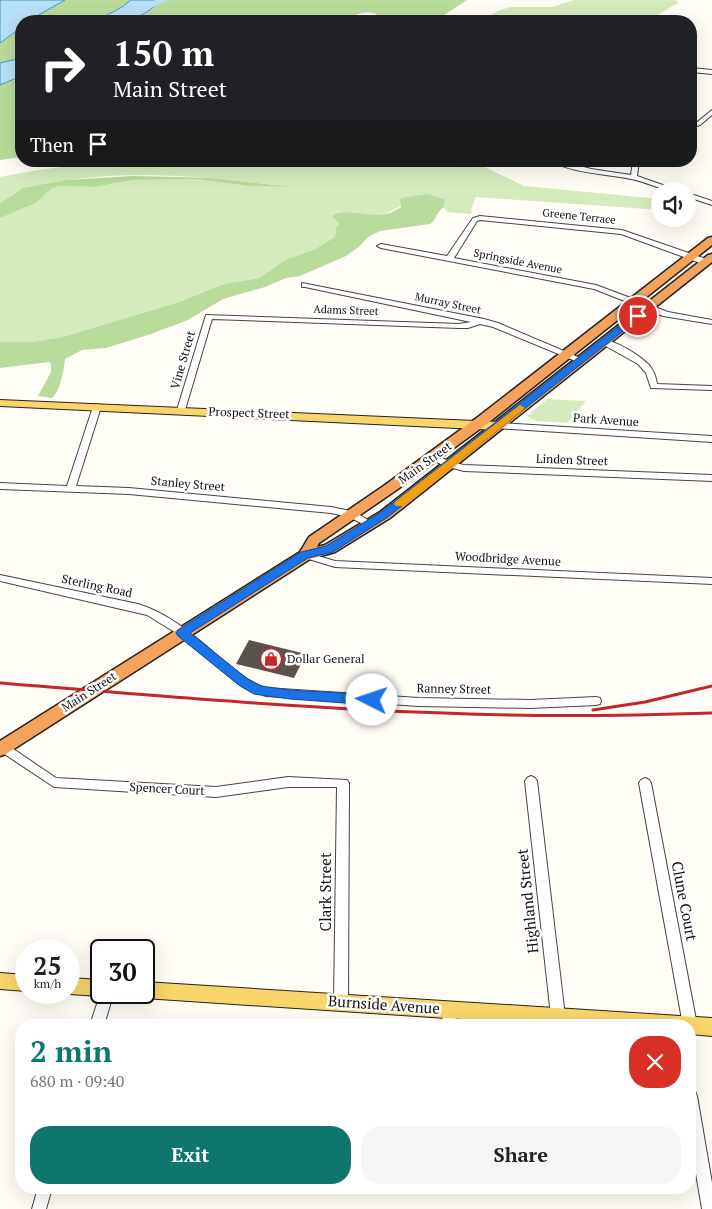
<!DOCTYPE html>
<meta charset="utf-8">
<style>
body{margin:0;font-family:"PT Serif",serif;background:#f6f6f6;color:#222;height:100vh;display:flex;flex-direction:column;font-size:19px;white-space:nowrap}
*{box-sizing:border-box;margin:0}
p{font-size:16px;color:#767676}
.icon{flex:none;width:28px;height:28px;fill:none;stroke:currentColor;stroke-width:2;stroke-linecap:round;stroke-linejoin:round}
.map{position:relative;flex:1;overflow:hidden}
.sheet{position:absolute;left:15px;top:1019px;width:681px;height:175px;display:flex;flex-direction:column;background:#fff;border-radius:20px;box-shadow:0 5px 20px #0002}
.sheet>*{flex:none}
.guide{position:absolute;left:15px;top:15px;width:682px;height:152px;border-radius:20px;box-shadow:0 5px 20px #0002;background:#202124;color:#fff;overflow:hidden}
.buttons{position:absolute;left:651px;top:182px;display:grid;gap:10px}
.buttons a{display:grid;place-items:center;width:45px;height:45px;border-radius:50%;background:#fff;box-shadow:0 5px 20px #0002;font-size:25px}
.speed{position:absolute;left:15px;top:939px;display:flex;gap:10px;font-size:25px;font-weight:700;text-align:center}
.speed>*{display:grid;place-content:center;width:65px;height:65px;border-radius:50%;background:#fff;box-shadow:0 5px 20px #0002;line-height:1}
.speed small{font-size:12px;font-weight:400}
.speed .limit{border:2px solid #111;border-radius:8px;background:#fff;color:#111}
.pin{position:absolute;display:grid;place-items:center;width:42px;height:42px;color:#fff;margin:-21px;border:2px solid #fff;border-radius:50%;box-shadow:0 1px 5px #0007}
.me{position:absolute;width:55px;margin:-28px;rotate:274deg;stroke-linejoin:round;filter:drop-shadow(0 0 4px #0008)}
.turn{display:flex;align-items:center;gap:18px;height:105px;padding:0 15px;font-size:22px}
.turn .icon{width:65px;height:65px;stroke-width:2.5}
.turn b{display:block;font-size:35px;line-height:42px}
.then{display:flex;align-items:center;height:48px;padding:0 15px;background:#0003;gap:10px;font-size:19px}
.round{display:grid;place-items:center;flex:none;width:52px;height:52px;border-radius:20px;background:#f6f6f6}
.headline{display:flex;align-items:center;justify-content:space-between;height:85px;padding:0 15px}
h1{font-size:30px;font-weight:700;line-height:38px;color:#0f766e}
.button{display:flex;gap:10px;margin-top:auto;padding:10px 15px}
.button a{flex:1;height:58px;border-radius:20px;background:#0f766e;color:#fff;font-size:20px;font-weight:700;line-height:58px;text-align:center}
.button a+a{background:#f6f6f6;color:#222}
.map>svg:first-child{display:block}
</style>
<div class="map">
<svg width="712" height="1209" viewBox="0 0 712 1209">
<rect width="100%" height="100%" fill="#fffdf5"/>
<path fill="#d5ebbd" d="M574,0h102l2,3 -21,12 -19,6h-159l21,-11 11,-3h41z
M226,161h194l26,5 33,1 4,-1 41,20 136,13 -10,10h-3l-171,-12 -5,13 1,3 -2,1 -23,-2 -3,-5 1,-8c-36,-13 -40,15 -73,17 -16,0 -23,-7 -38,2l5,6 -3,4 -1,9 -20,12 -30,11 -26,18 -35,6 -45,18 -116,35 -31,5h-32v-124l36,-15 15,-14 7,-3 37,1 37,-7 65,-1 51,7 40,1c-16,-3 -33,-4 -49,-6 -72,-8 -151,-11 -220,10 -7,2 -12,9 -19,12v-26c73,-15 146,-18 220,-13z
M547,399l39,2 -19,22 -32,-2 -8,-5z"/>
<path fill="#b9dc9c" d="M65,0h66l-9,7 -26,14h-70z
M162,0h305l-23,15 -17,6h-45l-6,-2v-5c-13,-5 -24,3 -36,7h-211l16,-8z
M21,25v33l-21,5v-20l15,-10z
M21,76v81l-21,3v-75z
M420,161h69c-9,12 -55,4 -69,0z
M133,176l78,2 83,9 -46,-1 -51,-7 -65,1 -37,7 -37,-1 -7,3 -15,14 -36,15v-15l23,-15 44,-8z
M427,194l18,5 -1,8c-9,6 -7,13 -14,17l-50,7 -12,6 -8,9 -14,10 -46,20 -14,2 -21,9 -42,12 -35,21 -37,14 -45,14 -24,2 -17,9c-1,11 -5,33 -13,39l-14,-2 13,-24v-8l-2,-2 -49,6v-26h32l31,-5 116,-35 45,-18 35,-6 26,-18 30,-11 20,-12 1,-9 3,-4 -7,-8 3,-2c22,-7 43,10 66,-7l-1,-7 1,-2z"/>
<path fill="#b9e0f7" stroke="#3f96cf" d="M0,0h65l-30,17 -14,4 -3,9 -18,13z
M131,0h31c-25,22 -35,21 -66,21l26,-14z
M21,58v18l-21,9v-22z"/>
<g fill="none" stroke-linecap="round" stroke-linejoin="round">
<path fill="#b9e0f7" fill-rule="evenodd" d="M155,0h13l-45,21h-12z"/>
</g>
<path fill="#5a524d" d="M249,640l57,14 -12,24 -58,-14z"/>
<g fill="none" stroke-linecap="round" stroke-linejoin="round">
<g stroke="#444" stroke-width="2">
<path id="minor" d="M691,68l21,2v4l-21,-2z
M712,110v5l-12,10 -9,3v-4l5,-1z
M551,161h11l29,8 40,6 2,-14h6l-2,15 43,15c-17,1 -32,-9 -49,-12 -24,-5 -59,-6 -80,-18z
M688,193l24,8v4l-24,-8z
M480,216l142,14 87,30v4h-6l-82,-30 -141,-14 -3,1 -23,37 142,27 72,27 44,8v4l-49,-8 -69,-27 -213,-41 -4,-2 4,-2 66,12 26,-38z
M302,283l182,36 14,4 87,37 -1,2h-6l-85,-35 -13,-3 -12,4h-9l-247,-9 -27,91 -1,2h-6l-1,-2 29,-95 253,9 12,-2 -166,-35h-3z
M602,340c12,-1 39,16 47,25 5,6 7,12 8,19l55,2v4l-61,-2 -5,-15 -8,-9 -36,-20z
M97,404l4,3 -25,79 53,2 202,19 24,5 19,12 -5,3 -20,-10 -18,-4 -202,-19 -129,-5v-6l67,3 26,-79z
M498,423l214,13v6l-217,-14 -1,-2z
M433,454l18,8 13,3 248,10v6l-248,-10 -19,-5 -15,-7 -1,-2 1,-2z
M305,552l30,9 377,17v6l-377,-17 -33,-10 -2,-2z
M0,575l138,29c29,9 52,28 74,47 16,14 33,30 54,37l153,10 111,2 66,-3 4,1 1,3 -1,3 -4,1 -66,3 -111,-2 -153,-10 -15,-5 -15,-9 -55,-46 -34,-21 -147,-34z
M0,743l6,1 50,34 160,9 72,-10 59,3 2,3 -1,219 -2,4 -5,2 -5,-2 -2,-4 3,-215h-49l-72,10 -162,-10 -54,-36z
M531,776l4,2 2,3 28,235 -2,4 -5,2 -5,-2 -2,-4 -26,-235 2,-3z
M645,778l4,2 2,3 46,242 -2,4 -5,2v-6h-7l-44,-242 2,-3z
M101,992h13l-10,33h-14z
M450,1003l5,2 2,4 -1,16h-14l1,-16 2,-4z
M690,1089l5,2 2,5 15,87v26h-10l-12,-71z
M38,1188h14l-6,21h-14z"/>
</g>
<g stroke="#222" stroke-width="2">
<path id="major" d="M0,400l498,22 6,4 -6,4 -498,-24z
M0,973l26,2v16l-26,-2z
M69,978l32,2v12h7l-7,4 -32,-2 -5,-2h5z
M144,982l568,36v18l-22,-2v-9h-137l-409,-27 -6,-2 -2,-4h8z"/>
</g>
<g stroke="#222" stroke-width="3">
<path id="highway" d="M712,237v8l-224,178 -93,68 -76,52 -2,4 8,-2 55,-33 328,-257 4,-1v8l-322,256 -55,34 -25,7 -304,195 -6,2v-15l300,-189 9,-15 76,-52 93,-68 230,-179z"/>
</g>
<use href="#minor" fill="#fff" fill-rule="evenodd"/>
<use href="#major" fill="#f9d66b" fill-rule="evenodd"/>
<use href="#highway" fill="#f5a25d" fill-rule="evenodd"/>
<path stroke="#c4262e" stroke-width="3" d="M0,683c148,12 296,25 444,30 90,4 179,3 268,0
M593,710l52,-8 67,-16"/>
</g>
<path fill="#1a73e8" stroke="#114b97" d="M634,314l8,2 -254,201 -55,35 -25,6 -118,75 59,47 12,6 29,4 82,5 4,2 2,3 -2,3 -4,2 -82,-6 -36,-5 -14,-8 -62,-50 -2,-3 2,-3 123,-78 25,-6 55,-34z"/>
<path fill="#f59e0b" d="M520,405l5,3 -2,2 -120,96h-7l-2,-2 2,-3z"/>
<defs>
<g id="shop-ring" transform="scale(1.125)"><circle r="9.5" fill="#fff" stroke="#c4262e" stroke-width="1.5"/><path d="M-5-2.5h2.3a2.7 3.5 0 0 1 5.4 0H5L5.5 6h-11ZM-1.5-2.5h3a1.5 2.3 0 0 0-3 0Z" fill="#c4262e"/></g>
</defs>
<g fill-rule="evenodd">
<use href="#shop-ring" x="271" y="659"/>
</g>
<g text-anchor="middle" stroke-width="5" stroke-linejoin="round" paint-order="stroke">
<g font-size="11" fill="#111" stroke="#fff">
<text transform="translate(579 216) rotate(6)" y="4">Greene Terrace</text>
<text transform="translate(518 261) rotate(11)" y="4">Springside Avenue</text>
<text transform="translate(448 303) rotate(12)" y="4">Murray Street</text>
<text transform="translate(346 310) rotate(2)" y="4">Adams Street</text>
</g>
<g font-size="12" fill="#111" stroke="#fff">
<text transform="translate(183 360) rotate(-74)" y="4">Vine Street</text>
<text transform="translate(249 413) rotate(2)" y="4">Prospect Street</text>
<text transform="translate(606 420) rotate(4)" y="4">Park Avenue</text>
<text transform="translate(572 460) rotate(2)" y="4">Linden Street</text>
<text transform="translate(425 463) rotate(-36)" y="4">Main Street</text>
<text transform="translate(188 484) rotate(5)" y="4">Stanley Street</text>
<text transform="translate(508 559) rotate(3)" y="4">Woodbridge Avenue</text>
<text transform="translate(97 586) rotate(12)" y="4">Sterling Road</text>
<text transform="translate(454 689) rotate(1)" y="4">Ranney Street</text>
<text transform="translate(89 692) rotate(-33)" y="4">Main Street</text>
<text transform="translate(167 789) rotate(3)" y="4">Spencer Court</text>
</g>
<g font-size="12" fill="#111" stroke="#fff" text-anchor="start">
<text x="287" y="663">Dollar General</text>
</g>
<g font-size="15" fill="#111" stroke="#fff">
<text transform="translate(326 892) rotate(-90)" y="5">Clark Street</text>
<text transform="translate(528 901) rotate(-96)" y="5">Highland Street</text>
<text transform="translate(684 901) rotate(79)" y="5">Clune Court</text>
<text transform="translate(384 1005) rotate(4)" y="5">Burnside Avenue</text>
</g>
</g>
</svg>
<div class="buttons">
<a><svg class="icon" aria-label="sound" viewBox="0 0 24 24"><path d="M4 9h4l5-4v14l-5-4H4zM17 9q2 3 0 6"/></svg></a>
</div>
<div class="speed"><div>25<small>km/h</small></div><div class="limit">30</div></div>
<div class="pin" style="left:638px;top:316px;background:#d93025"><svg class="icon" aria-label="arrive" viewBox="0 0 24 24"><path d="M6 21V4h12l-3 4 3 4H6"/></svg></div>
<svg class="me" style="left:372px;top:700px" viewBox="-20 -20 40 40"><circle r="19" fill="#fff"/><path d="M0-13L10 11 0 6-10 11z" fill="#1a73e8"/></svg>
<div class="guide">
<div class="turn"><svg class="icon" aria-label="right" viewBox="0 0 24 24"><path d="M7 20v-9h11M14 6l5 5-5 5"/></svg><div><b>150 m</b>Main Street</div></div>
<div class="then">Then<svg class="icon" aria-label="arrive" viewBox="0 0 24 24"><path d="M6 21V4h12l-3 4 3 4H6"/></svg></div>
</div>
<section class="sheet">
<div class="headline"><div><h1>2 min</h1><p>680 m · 09:40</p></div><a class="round" style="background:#d93025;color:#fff"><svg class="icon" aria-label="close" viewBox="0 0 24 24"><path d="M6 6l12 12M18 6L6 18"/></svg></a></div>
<div class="button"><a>Exit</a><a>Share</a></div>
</section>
</div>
